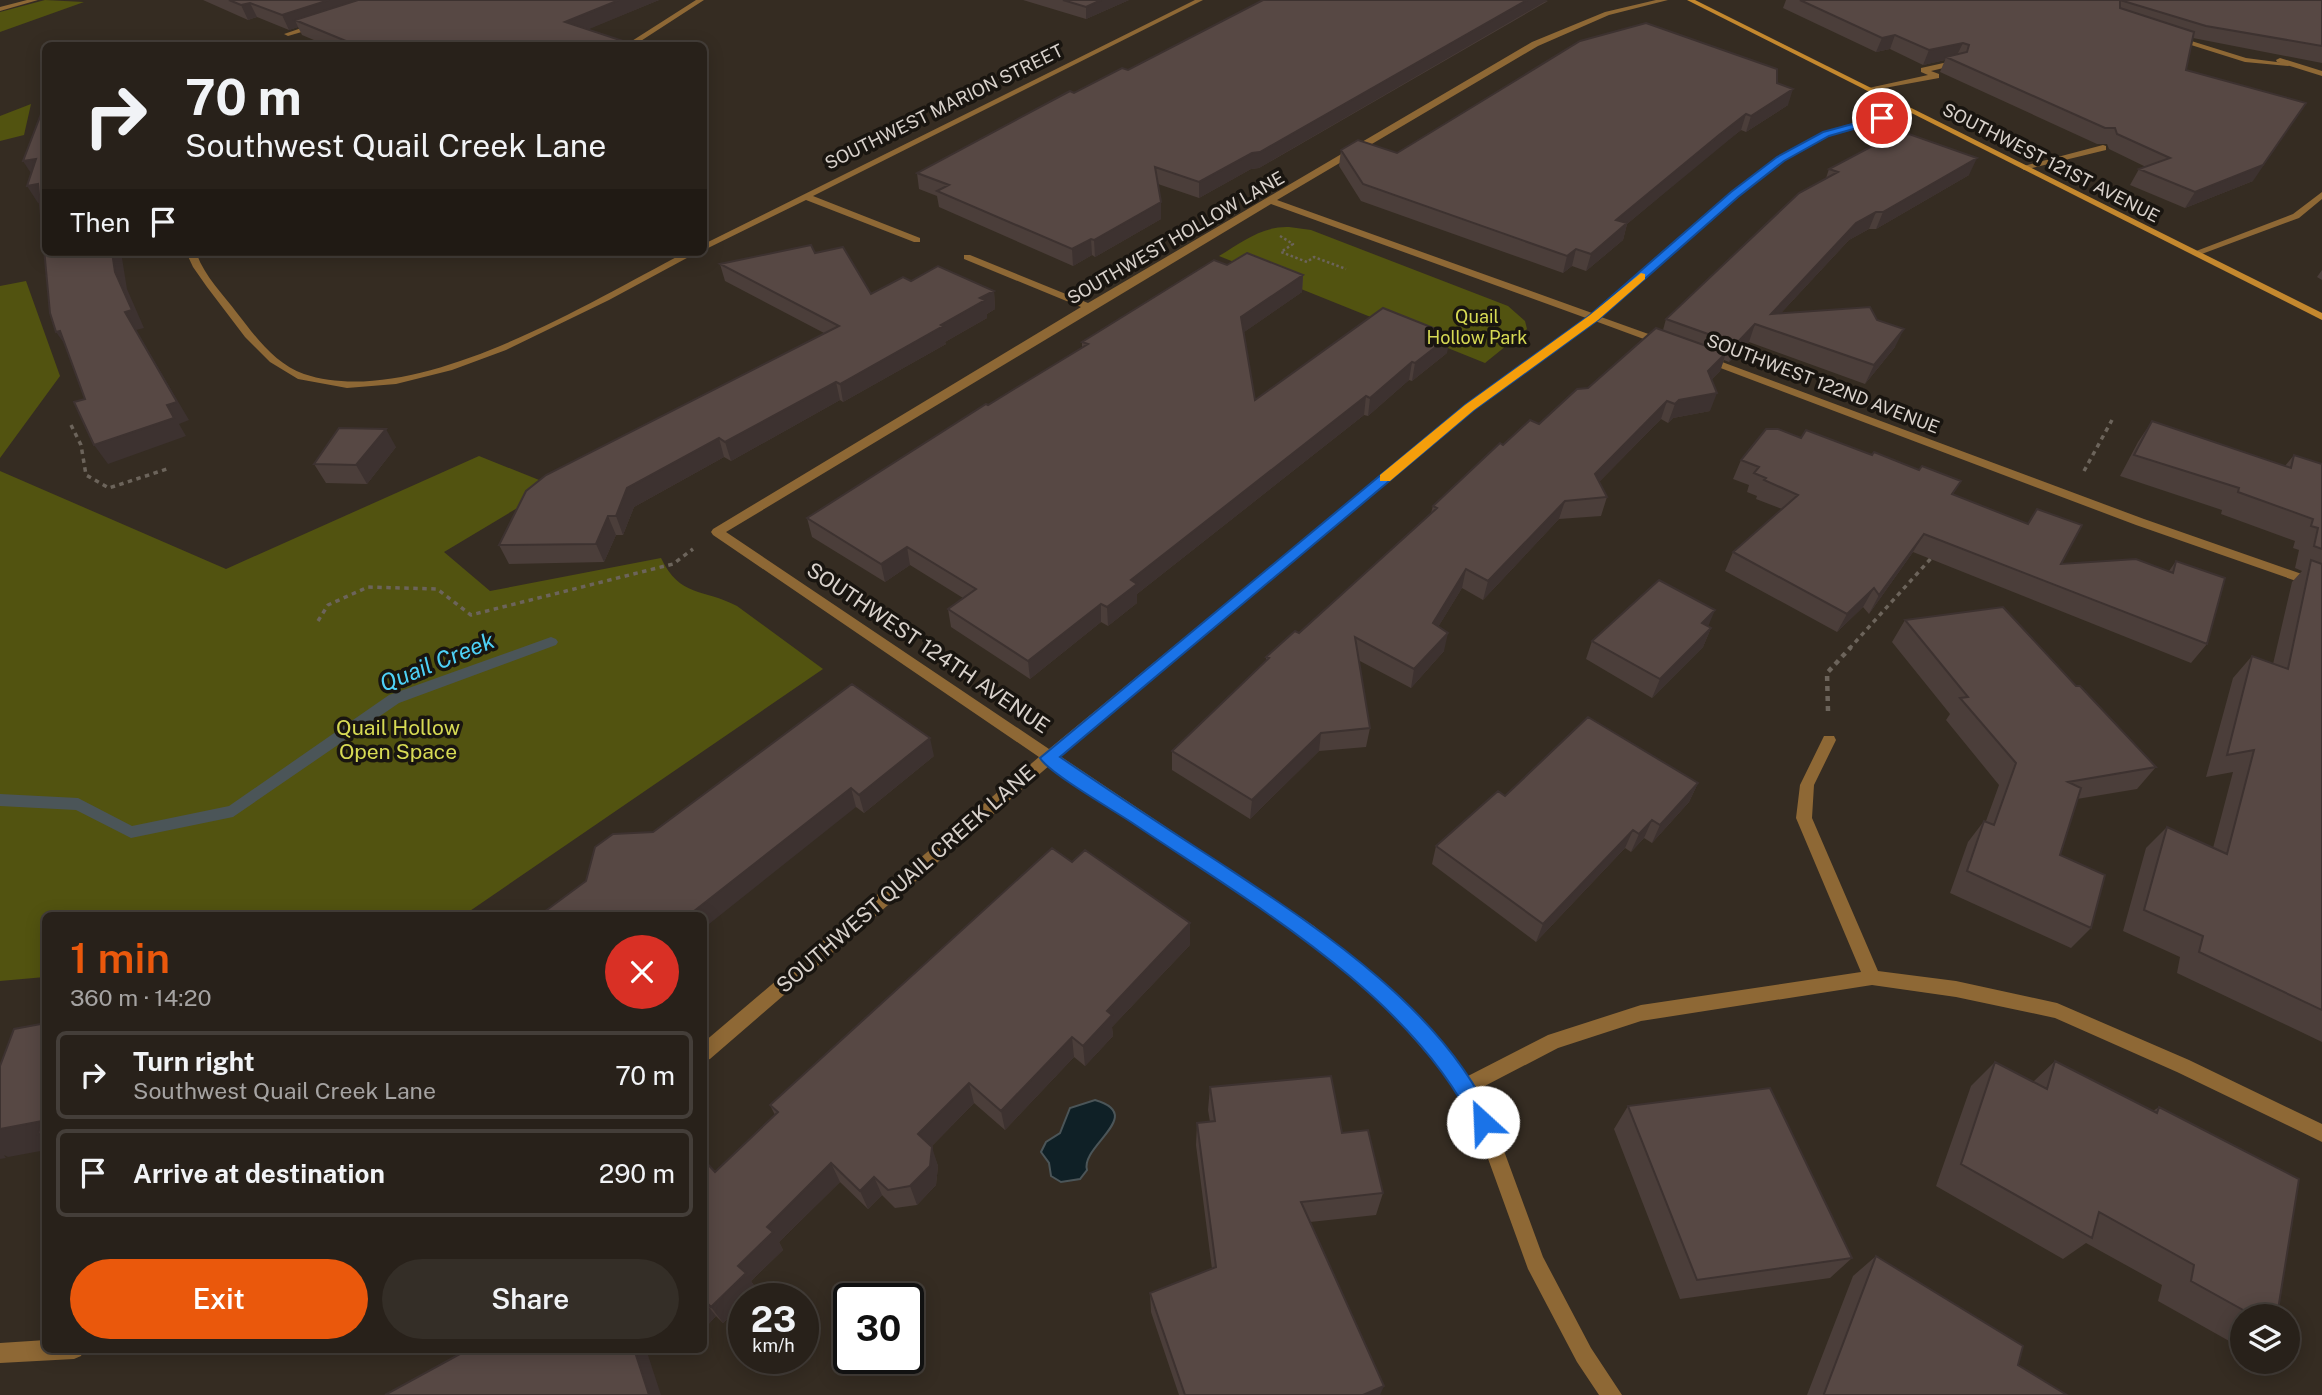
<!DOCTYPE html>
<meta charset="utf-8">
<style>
body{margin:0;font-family:"Public Sans",sans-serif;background:#342e27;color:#f1f3f6;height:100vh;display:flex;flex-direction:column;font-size:26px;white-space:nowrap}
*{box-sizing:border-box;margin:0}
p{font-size:23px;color:#a5a3a2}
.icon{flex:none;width:38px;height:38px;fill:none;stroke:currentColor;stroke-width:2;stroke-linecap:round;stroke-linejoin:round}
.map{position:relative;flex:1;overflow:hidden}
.panel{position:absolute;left:42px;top:912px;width:665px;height:441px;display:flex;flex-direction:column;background:#28211a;border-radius:10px;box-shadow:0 4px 18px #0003,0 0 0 2px #443e39}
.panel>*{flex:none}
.top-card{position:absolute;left:42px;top:42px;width:665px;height:214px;border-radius:10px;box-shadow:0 4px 18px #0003,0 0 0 2px #443e39;background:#28211a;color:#f1f3f6;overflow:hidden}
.controls{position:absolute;left:2230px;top:1304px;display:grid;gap:14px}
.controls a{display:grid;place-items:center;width:70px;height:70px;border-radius:50%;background:#28211a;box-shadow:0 4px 18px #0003,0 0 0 2px #443e39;font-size:35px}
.speed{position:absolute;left:728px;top:1283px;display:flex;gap:14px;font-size:35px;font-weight:700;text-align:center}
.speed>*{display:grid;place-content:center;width:91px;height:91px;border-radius:50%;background:#28211a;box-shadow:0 4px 18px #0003,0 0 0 2px #443e39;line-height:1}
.speed small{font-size:18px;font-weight:400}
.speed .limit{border:4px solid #111;border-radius:10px;background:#fff;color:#111}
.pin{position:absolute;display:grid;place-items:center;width:60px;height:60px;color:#fff;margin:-30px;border:4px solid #fff;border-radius:50%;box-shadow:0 2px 7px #0007}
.me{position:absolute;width:77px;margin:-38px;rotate:335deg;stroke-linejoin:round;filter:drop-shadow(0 0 5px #0008)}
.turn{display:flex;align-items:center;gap:24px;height:147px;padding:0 28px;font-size:32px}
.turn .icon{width:91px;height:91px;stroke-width:2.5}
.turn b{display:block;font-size:49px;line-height:60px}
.then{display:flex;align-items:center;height:66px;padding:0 28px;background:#0003;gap:14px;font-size:26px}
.round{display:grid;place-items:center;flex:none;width:74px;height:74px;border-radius:37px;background:#342e27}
.head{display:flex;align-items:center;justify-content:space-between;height:119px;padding:0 28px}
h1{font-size:42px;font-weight:600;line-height:52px;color:#ea580c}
.cta{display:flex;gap:14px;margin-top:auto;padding:14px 28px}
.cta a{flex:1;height:80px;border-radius:42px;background:#ea580c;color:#fff;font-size:28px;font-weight:600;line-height:80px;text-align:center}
.cta a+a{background:#342e27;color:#f1f3f6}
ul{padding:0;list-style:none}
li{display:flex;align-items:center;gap:21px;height:88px;margin:0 14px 10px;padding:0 14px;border:4px solid #443e39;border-radius:10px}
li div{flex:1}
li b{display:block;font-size:26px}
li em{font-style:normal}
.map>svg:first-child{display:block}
</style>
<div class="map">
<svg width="2322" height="1395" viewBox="0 0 2322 1395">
<rect width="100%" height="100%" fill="#352c22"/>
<path fill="#525310" d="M45,0l39,2 -84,30v-20z
M31,104l-7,31 -24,6v-25z
M1289,227l22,3 197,76 17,15 2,8 -42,34 -266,-107c23,-14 43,-30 70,-29z
M26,281l34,95 -60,82v-172z
M479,456l75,30 -110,66 46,39 171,-33c19,40 42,30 76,48l86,63 -359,246h-418l-1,62 -45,4v-510l226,98z"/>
<path fill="#0f2026" stroke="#4b5558" stroke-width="2" d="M1095,1100c52,15 -15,46 -8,70l-7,9 -19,3 -10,-6 -2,-13 -8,-11 5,-10 14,-9 10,-25z"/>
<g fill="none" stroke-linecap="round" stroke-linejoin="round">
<path fill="#4b5558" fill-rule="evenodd" d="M551,637l5,2 2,3 -2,3 -157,58 -166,114 -102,21 -55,-28 -76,-4v-12l78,4 54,28 97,-20 160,-111z"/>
<path stroke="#6c645b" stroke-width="2.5" stroke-dasharray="2.5 2.5" stroke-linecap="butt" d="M1280,236l13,8 -12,8 26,10 7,-5 32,12"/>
<path stroke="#6c645b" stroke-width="3.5" stroke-dasharray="4.5 4.5" stroke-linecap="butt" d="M71,425l10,20 5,30 23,13 61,-20
M2084,471l28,-51
M318,621l10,-16 40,-18 69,2 34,26 202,-51 20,-15
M1849,649l85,-94"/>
<path stroke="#6c645b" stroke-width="4.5" stroke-dasharray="5 5" stroke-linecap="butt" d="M1828,711l-1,-38 24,-26"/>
<path fill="#8e6835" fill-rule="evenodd" d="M27,0h11l-38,11v-4z
M2172,35l74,23 46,6 -4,2 -43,-4 -73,-23z
M1957,60l4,2 -1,2 -29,7 8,3v4l-71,13 -4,-2 64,-14 -7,-3v-4z
M2103,145l3,1v4l-82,20 -4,-3z"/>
<path fill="#8e6835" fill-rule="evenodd" d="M696,0h8l-71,46h-9z
M1195,0h8l-390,196 107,42v4h-6l-108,-42 -102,50v-6z
M1656,0h12l-59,15 -71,31 -261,154 315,113 139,-121 46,-35 46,-25 89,-22 4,2 -87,24 -46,25 -46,35 -136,121 67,24v4h-8l-65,-24 -122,89 -413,346 254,170 85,72 69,78 80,-41 93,-30 220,-33 -65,-154 4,-33 24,-49h10l2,4 -22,45 -2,33 66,153 78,10 101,22 132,57 133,64v18l-145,-70 -122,-54 -99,-21 -84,-12 -231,36 -83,27 -81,42 23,50 43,117 48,91 31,47h-23l-22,-33 -49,-93 -46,-127 -22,-50 -73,-84 -85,-72 -252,-171 -340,294 -6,2v-19l335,-285 -326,-222 -2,-3 2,-3 368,-222 -117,-48v-4h6l118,48 444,-261 73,-30zM1271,204l315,114 -121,88 -416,343 -323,-217z
M319,22l3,4 -34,10 -4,-2z
M2280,58l42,13v5l-45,-14 -1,-2z
M2322,192v7l-23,19 -100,37 -8,-2 102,-39z
M186,252h10c8,24 27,42 41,61 18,23 38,51 67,61 111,37 284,-71 382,-122h12l-89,48 -103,50 -54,20 -56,14 -49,4 -49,-9 -28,-17 -25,-25 -38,-50 -14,-20z
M1706,356l438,163 178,62v9l-186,-65 -434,-164 -1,-2z
M46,1340v9h38l-3,7 -7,3 -74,4v-20z"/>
<path fill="#c4882e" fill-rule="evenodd" d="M1687,0h8l627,313v7z"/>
</g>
<path fill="#4b3e3a" d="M203,0h456l-71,29 50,17h-310l-26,-11 -4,-8 -9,3 -32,-13 -9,3z
M1023,0h106l-43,19z
M1786,0h536v63l-129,-25 -7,32 67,111 -68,27 -55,-23 9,-16 7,-2 -37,-18 -2,-5h-10l-157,-72 5,-12 -22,5 -33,-16 -14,3 -93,-44z
M1548,1l-289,167 -8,1 -52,29 -41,-14 3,35 -66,38 -3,-2 -19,11 -134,-59 -2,-11 -18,-7 -2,-16 157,-80 54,-23z
M1777,83l11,22 -42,27 -5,-2 -27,21 -87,73 -4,16 -37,31 -14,-5 -9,7 -202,-72 -22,-35 2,-16 56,3z
M1829,169l140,6 -93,54h-7l-20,11 -68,73 96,7 18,27 -30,37 -116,-42 -20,20 -5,-2 -4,11 -9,9 -1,31 -37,7 -5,5 -7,-4 -62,63 8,15 -6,19 -42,3 -76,81 -21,-12 -24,39 6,24 -33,37 -53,-28 12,68 -4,19 -47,4 -69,68 -78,-49v-19l94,-90v-4l33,-24 132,-120 2,-7 70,-61 36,-21 49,-36 75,-58 3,-11 160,-141z
M815,253l56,41 40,-13 83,10 1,18 -8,5v4l-42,24 1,2 -103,58 -3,-2 -109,61 -7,-4 -90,50 -11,28h-7l-12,27 -95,2 -10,-19 325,-212 -99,-52 -5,-17z
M1227,265l76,10 -1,17 -58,40 11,68 192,-47 -35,28 -3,-1 -41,36 -4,-1 -227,179v9l-29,23 -7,-4 -71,57 -79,-52 -3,-18 15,-11 -53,-33 -25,17 -73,-45 -5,-19 275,-170v-6z
M2322,270v10l-5,-3z
M2152,421l133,45 9,-11 28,9v578l-145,-69 3,-16 -57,-26 23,-83 21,-21 46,21 20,-76 -27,5 27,-99 19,-22 21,8 19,-82 10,-11 -7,-3 4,-18 -6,-2 2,-7 -74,-27 1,-4 -102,-34 18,-34z
M1801,438l71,17 47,15 42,11 -8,13 108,70 108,7 7,-10 31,83 -16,19 -278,-111 -44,62 -6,-7 -26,25 -112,-61 8,-19 49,-43 -26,-10 1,-3 -10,-4 2,-7 -16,-6 8,-19z
M396,447l-29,37 -41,-1 -12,-19z
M1905,620l171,66 80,81 -19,22 -60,10 -17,56 31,73 -20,20 -121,-55 18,-51 16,-21h2l13,-36 -53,-65 4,-6 -58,-72z
M1708,626l3,2 -8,19 -51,51 -66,-39 6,-18z
M934,756l-70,57 -8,-6 -270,74 67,-49z
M1698,783l-9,19 -37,41 -8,-5 -13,14 -6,-4 -89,94 -104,-78 4,-18 69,-50z
M1190,945l-78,82 1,9 -28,30 -11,-9 -69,73 -31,-27 -43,44 7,19 -2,19 -19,20 -22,3 -13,-13 -14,14 -28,-27 -61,60 4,8 -32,31 6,9 -13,8v5l-21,20 -7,-7 -12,13v-169l11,12 60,-57 -5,-10z
M2055,1061l98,50 6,-4 118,209h-35v28l-4,2 -80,-45 4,-16 -76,-42 -23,16 -127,-73 35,-100 24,-24 38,20z
M1210,1087l132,46 41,60 -7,22 -66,7 70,173h-201l-28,-83 -1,-19 62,-24 -16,-124 1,-22 13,-1 -2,-12z
M1628,1106l224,152 -22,20 -150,21 -66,-170z
M1876,1256l142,109 49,30h-260l46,-119z"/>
<path fill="#3d3230" d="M329,0h34l-68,20 3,7 -9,3 -7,-15z
M619,0h40l-89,37 -5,-15z
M1101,0h28l-43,19v-12z
M1527,0h21l-289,168 -8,1 -52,29v-16z
M250,3l7,14 -9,3 -7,-15z
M1895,35l-5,14 -14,3 6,-14z
M1963,43l-7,14h-10l-1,3 -22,5 6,-15z
M1793,89l-5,16 -42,27 5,-16z
M2306,103l-53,78 -68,27 10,-16z
M1746,114l-5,16 -114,94 -4,16 -37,31 5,-17 25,-34z
M1977,158l-8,17 -93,54 7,-17z
M36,159l-2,19 -11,-17z
M38,184l8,18 -8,1 -11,-17z
M1161,202v17l-66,38 -1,-17z
M1876,212l-7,17 -20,11 -82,88 4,-14 85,-91z
M1091,239l1,16 -19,11 -1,-17z
M1576,249l-4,17 -9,7 4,-17z
M112,252h9l6,37 17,39 -8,2 53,90 -10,4 7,12 -78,28 -14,-19 73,-40 -42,-93 -10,-40z
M1303,275l-1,17 -62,43 1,-18z
M994,291l1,18 -8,5v4l-42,24 1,2 -103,58 -3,-18 101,-59 39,-27z
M1755,324l-6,18 -20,20 7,-18z
M1904,329l-9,18 -30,37 9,-19z
M60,331l9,19 -13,-18z
M1451,335l-4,18 -35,28 3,-18z
M1726,353l-6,18 -19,19 7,-19z
M1412,362l-3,18 -41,36 2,-18z
M836,382l4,18 -109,61 -6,-19z
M1717,393l-7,18 -37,7 -5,5 7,-19 4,-4z
M1366,396l-2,19 -227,179v9l-29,23 -1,-19 24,-27z
M1667,401l-6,18 -72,73 6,-18z
M386,429l10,18 -29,37 -11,-19z
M719,438l5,19 -90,50 -11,28 -7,-19 11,-28z
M1565,501l-6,18 -76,81 5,-19z
M608,516l8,19 -12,27 -8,-18z
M1924,534l-11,18 -44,62 10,-19z
M907,547l3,18 -25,17 -4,-18z
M1466,569l-4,19 -33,54 4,-19z
M1874,588l-11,19 -26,25 10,-18z
M1101,604v18l-71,57 -2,-18z
M1715,610l-8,19 -5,-6z
M1711,628l-8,19 -51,51 8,-19z
M1448,633l-4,18 -33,37 3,-19z
M1321,733l-2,18 -69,68 2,-19z
M930,738l4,18 -70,57 -5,-18z
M1698,783l-9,19 -37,41 8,-18z
M851,788l5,19 -152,121v-13h-15z
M1652,820l-8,18 -13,14 8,-18z
M1633,830l-8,18 -89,94 7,-18z
M1190,923v22l-78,82 1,9 -28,30 -2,-20 24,-35z
M1072,1037l2,20 -69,73 -4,-19z
M969,1083l5,20 -50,51 -6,-20z
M42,1121l4,2v27l-38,7 -4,-2 2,3 -6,1v-30z
M932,1147l6,19 -2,19 -19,20 -7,-19z
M831,1163l9,19 -61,60 4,8 -32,31 6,9 -9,8h-4v5l-21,20 -12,-16 27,-41 29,-39z
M874,1177l8,18 -14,14 -8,-18z
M704,1301l12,15 -12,13z
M634,1349h12l15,46h-13z
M1384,1386l-4,9h-17z"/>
<path fill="#574844" stroke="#3d3230" stroke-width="2" d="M229,0h100l-47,15 -32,-12 -9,2z
M358,0h261l-54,22 73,24h-280l-63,-26z
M1063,0h38l-15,7z
M1263,0h264l-267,152 -8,1 -53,29 -44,-15 6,35 -67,38 -3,-1 -19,10 -135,-58 12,-6 -32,-12 153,-82 4,2 48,-25 6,2z
M1800,0h320v8l74,24 -8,38 120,33 -43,62 -68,27 -56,-23 31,-11 -53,-24 -2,-6h-10l-159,-71 21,-5 2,-7 -6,-2 -34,7 -34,-15 -13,3z
M2120,0h202v46l-116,-20z
M1646,23l131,46v14l16,6 -42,27 -5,-2 -27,21 -103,85 11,3 -36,31 -15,-5 -9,7 -204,-72 -22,-34 17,-10 39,13 183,-112z
M46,101v151h66l3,20 17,38 -7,2 52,90 -10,3 7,13 -80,27 -20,-43 11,-3 -25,-68 -4,1 -6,-19 -12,-129 -11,2 9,-27 -13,2z
M1895,134l7,3 7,-3 68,24 -94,54h-7l-20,11 -85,91 99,-7 7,13 27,9 -30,36 -119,-41 -19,20 -70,-25 133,-126 39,-21 -9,-3z
M811,245l4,8 28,-6 28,47 32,-17 8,4 27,-15 56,25 -14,7 5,2 -44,25 2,1 -103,58 -4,-2 -111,60 -6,-4 -92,50 -11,28h-8l-12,28 -97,1 27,-54 20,-16 293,-149 -119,-62z
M1247,253l56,22 -62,42 14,83 128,-92 68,27 -36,28 -3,-1 -42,36 -4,-2 -235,184 6,4 -30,23 -6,-3 -73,57 -80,-52 28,-20 -69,-42 -26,17 -74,-46 179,-114 2,1 100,-61 -6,-2 132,-82 13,5z
M1656,328l70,25 -18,18 9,22 -38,7 -4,4 -8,-3 -72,73 12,23 -42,4 -77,80 -22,-12 -33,54 15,10 -34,36 -59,-32 15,91 -49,5 -69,67 -80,-49 97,-93 -3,-1 29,-26 4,2 138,-125 -4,-2 67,-63 3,2 27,-25 9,4 38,-35 11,-1z
M2152,421l139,47 3,-13 28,9v85l-8,-3 4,-18 -7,-2 2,-7 -75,-27 1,-4 -105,-33z
M339,428l47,1 -30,36 -42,-1z
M1766,429h12l23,9 5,-8 66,25 2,-3 45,18 3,-4 39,15 -9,13 76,30 9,-15 45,16 -21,39 75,-5 37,14 3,-12 49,17 -18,66 -283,-110 -45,61 -5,-7 -27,26 -114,-62 65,-57 -34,-15 2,-2 -12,-5 5,-6 -18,-7z
M2311,560l11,4v446l-123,-58 4,-16 -59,-26 23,-83 60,27 27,-104 -27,5 25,-99 36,13z
M1659,580l56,30 -13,13 9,5 -51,51 -68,-38z
M2003,607l73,79h4l76,81 -88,15 13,6 -21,67 45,20 -14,53 -124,-57 17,-50 10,4 22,-62 -56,-65 8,-1 -63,-77z
M852,684l78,54 -71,57 -8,-7 -162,127h-149l46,-34 9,-34 18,-13 40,-2z
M1588,717l110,66 -38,42 -8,-5 -13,14 -6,-4 -90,94 -107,-78 62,-55 7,5z
M1052,848l20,14 13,-12 105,73 -83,88 5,4 -29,31 -11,-9 -71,74 -32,-28 -51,51 14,13 -2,19 -20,20 -22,4 -14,-13 -14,14 -29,-28 -64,64 6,5 -35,34 8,7 -35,34 -7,-7v-140l11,12 63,-60 -8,-7z
M46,1023v110l-8,1 4,-13 -42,8v-63l14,-37z
M2055,1061l102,52 2,-6 140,72 -22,137h-23l-63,-35 3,-16 -95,-53 -7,26 -131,-74 34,-102 52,27z
M1331,1076l11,57 26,-3 15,63 -82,9 83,184 -21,9h-178l-35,-102 66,-26 -19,-144 18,-2 -5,-34z
M1770,1088l82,170 -155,22 -69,-174z
M1876,1256l147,90 -5,19 49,30h-242l-1,-1z
M469,1349h165l15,46h-264z"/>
<path fill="#1a73e8" stroke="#114b97" stroke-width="2" d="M1882,116l3,4 -56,16 -45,25 -46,36 -140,123 -124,90 -414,347c53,36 106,71 160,106 98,65 225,147 273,259l-3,7 -7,3 -7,-3c-62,-133 -227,-227 -345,-307 -18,-12 -82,-49 -91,-64l425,-353 125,-90 141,-123 46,-35 46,-25z"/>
<path fill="#f59e0b" d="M1641,273l4,1v5l-47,41 -124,90 -84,71h-10v-6l85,-70 125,-90z"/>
<g text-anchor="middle" stroke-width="7" stroke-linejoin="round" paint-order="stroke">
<g font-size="18" fill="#d8d1cb" stroke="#191510">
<text transform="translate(944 107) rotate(-26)" y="6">SOUTHWEST MARION STREET</text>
<text transform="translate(2051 163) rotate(27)" y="6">SOUTHWEST 121ST AVENUE</text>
<text transform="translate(1176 238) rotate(-30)" y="6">SOUTHWEST HOLLOW LANE</text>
<text transform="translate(1823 384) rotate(21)" y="6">SOUTHWEST 122ND AVENUE</text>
</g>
<g font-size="18" fill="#d7da54" stroke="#191510">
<text x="1477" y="323">Quail<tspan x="1477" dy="21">Hollow Park</tspan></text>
</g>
<g font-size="21" fill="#d8d1cb" stroke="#191510">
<text transform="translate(928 648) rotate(34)" y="7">SOUTHWEST 124TH AVENUE</text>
<text transform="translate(906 879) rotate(-41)" y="7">SOUTHWEST QUAIL CREEK LANE</text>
</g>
<g font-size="21" fill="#d7da54" stroke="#191510">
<text x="398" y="735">Quail Hollow<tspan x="398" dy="24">Open Space</tspan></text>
</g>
<g font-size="23" font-style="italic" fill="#4ed1f7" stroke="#191510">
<text transform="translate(437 662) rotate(-22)" y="8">Quail Creek</text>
</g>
</g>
</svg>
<div class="controls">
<a><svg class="icon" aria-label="layers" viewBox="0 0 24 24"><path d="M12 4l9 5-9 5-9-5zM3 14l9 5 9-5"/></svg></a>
</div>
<div class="speed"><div>23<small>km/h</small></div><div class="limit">30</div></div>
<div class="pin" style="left:1882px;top:118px;background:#d93025"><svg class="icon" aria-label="arrive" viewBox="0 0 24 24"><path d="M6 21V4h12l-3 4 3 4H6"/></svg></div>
<svg class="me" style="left:1483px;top:1122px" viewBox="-20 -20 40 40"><circle r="19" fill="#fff"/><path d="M0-13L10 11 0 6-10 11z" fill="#1a73e8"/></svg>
<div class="top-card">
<div class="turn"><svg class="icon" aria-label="right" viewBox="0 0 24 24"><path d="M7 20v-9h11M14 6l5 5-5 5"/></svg><div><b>70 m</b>Southwest Quail Creek Lane</div></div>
<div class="then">Then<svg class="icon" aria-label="arrive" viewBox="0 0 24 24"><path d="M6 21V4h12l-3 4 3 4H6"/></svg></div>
</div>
<section class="panel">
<div class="head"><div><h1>1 min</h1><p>360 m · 14:20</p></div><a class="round" style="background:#d93025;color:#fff"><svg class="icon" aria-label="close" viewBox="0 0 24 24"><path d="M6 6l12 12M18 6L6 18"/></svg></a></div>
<ul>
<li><svg class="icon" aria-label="right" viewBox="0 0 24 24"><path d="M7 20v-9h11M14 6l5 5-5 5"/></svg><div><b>Turn right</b><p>Southwest Quail Creek Lane</p></div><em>70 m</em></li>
<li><svg class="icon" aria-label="arrive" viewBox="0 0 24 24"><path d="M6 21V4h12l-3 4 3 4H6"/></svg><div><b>Arrive at destination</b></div><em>290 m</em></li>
</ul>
<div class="cta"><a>Exit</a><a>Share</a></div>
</section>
</div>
